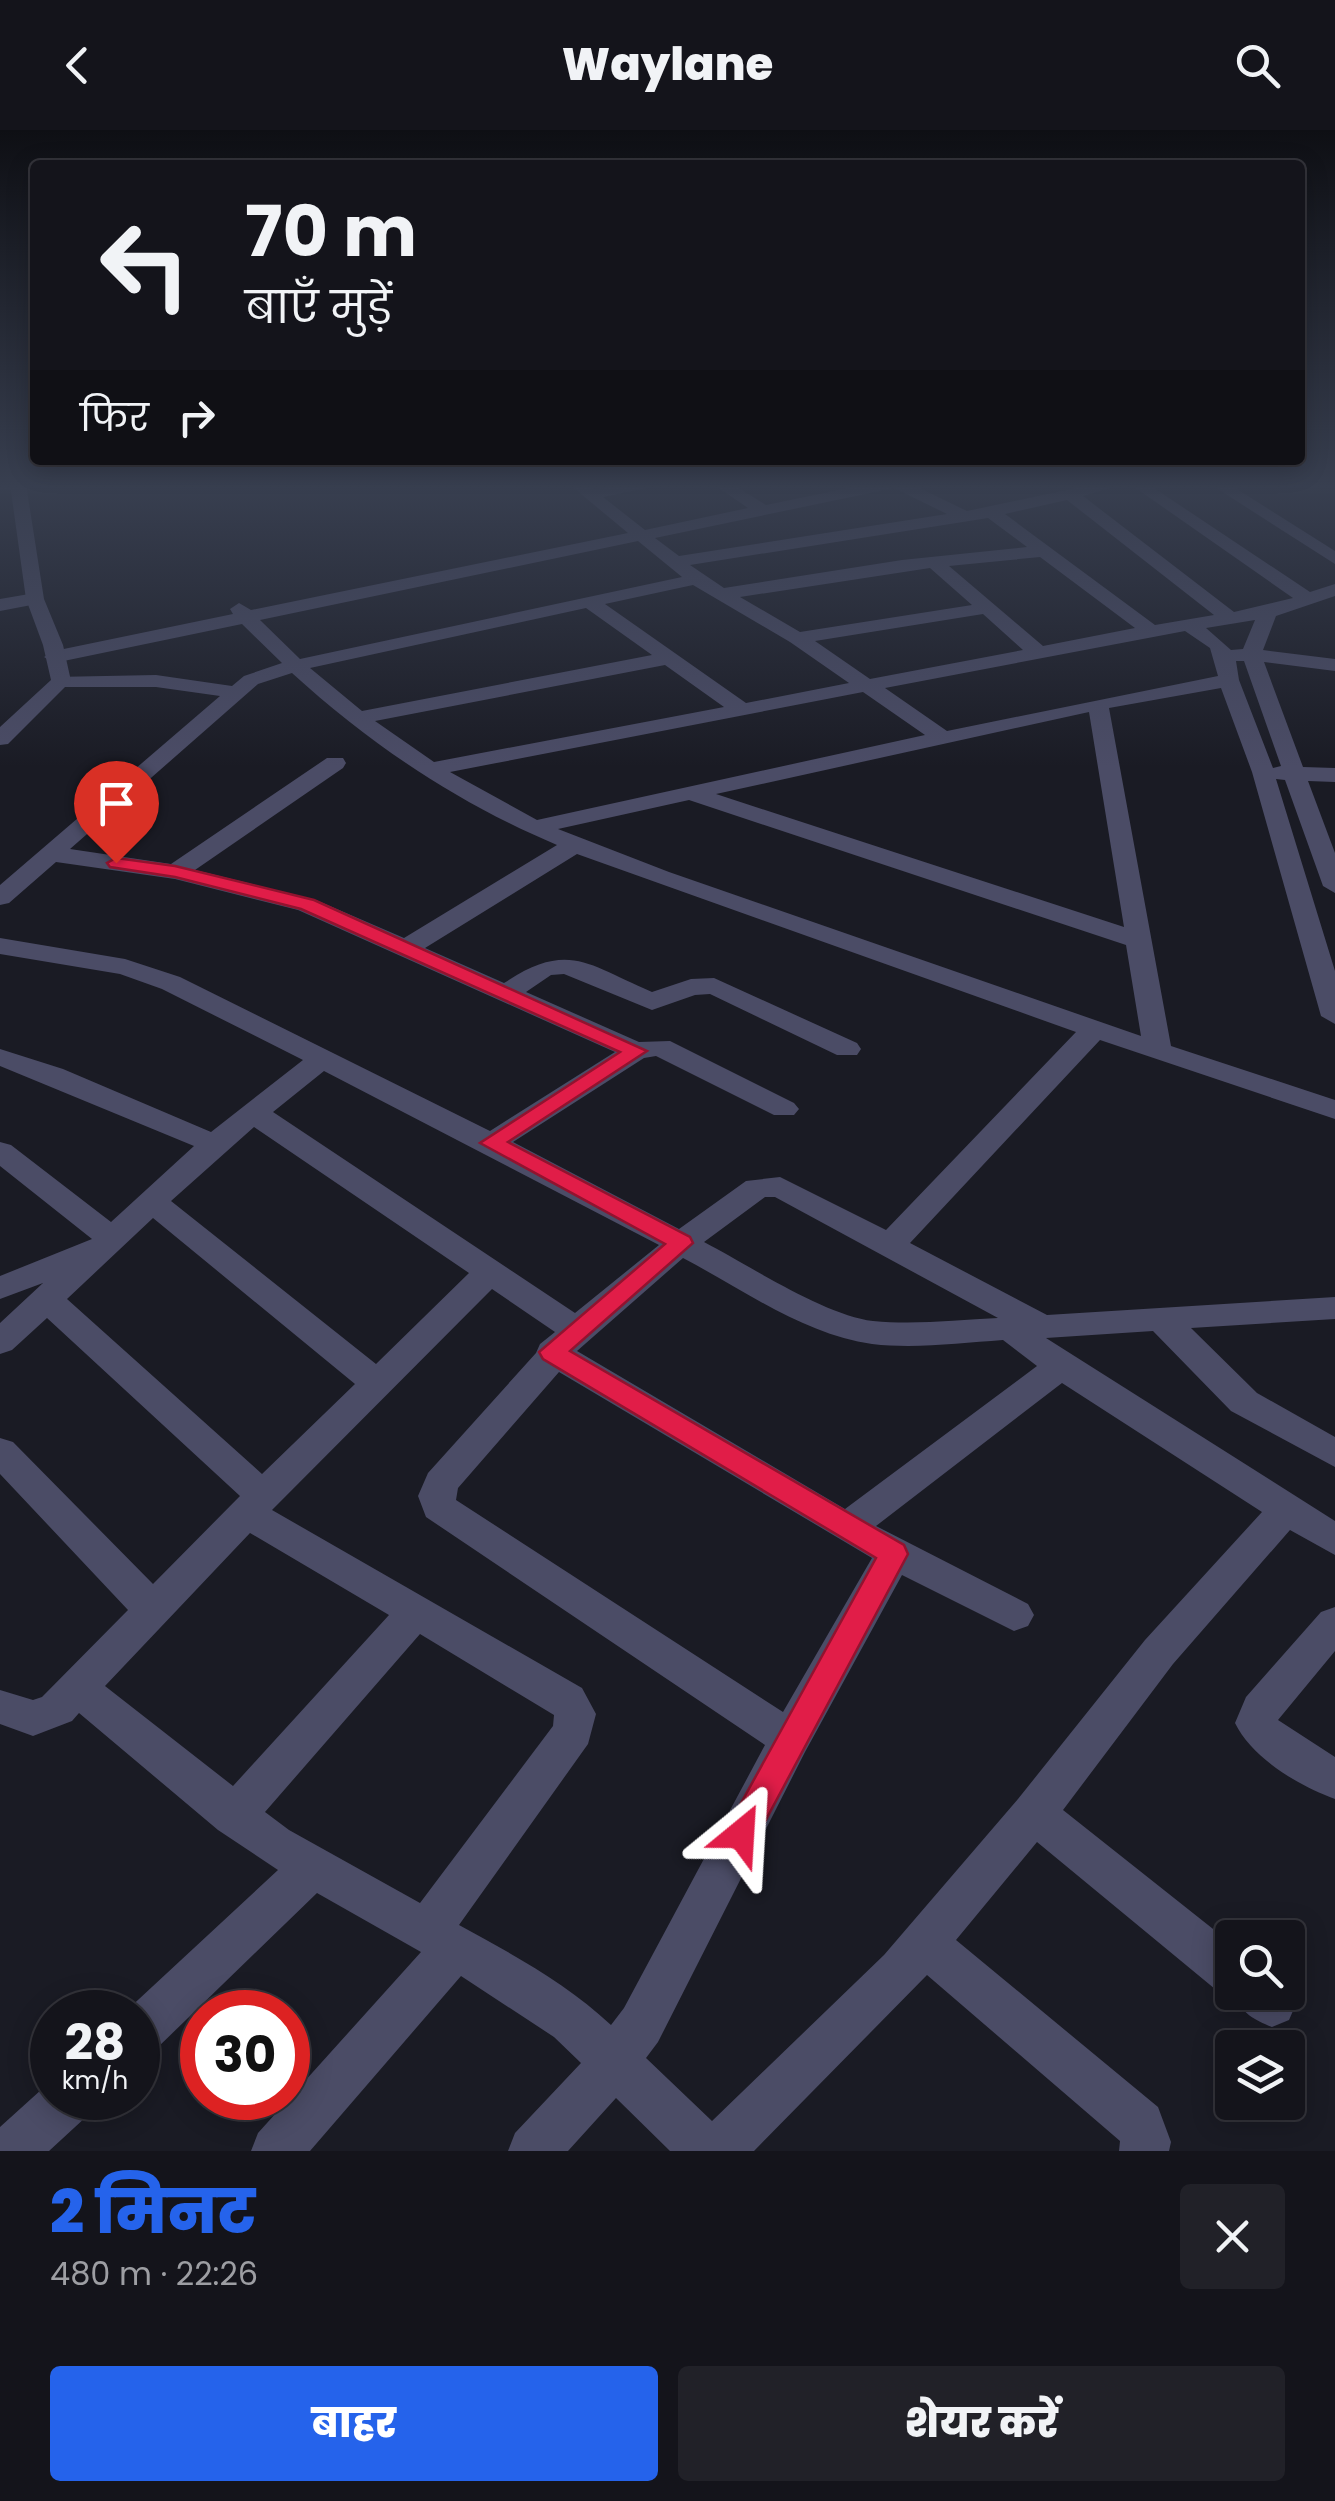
<!DOCTYPE html>
<html lang="hi">
<meta charset="utf-8">
<style>
body{margin:0;font-family:Poppins,"Noto Sans Devanagari",sans-serif;background:#212128;color:#f1f3f6;height:100vh;display:flex;flex-direction:column;font-size:38px;white-space:nowrap}
*{box-sizing:border-box;margin:0}
p{font-size:32px;color:#9d9ea3}
.icon{flex:none;width:55px;height:55px;fill:none;stroke:currentColor;stroke-width:2;stroke-linecap:round;stroke-linejoin:round}
.map{position:relative;height:2021px;overflow:hidden}
.drawer{display:flex;flex-direction:column;background:#14141b;flex:1}
.drawer>*{flex:none}
.top-card{position:absolute;left:30px;top:30px;width:1275px;height:305px;border-radius:10px;box-shadow:0 5px 25px #0003,0 0 0 2px #33333a;background:#14141b;color:#f1f3f6;overflow:hidden}
.fabs{position:absolute;left:1215px;top:1790px;display:grid;gap:20px}
.fabs a{display:grid;place-items:center;width:90px;height:90px;border-radius:10px;background:#14141b;box-shadow:0 5px 25px #0003,0 0 0 2px #33333a;font-size:50px}
.speed{position:absolute;left:30px;top:1860px;display:flex;gap:20px;font-size:50px;font-weight:700;text-align:center}
.speed>*{display:grid;place-content:center;width:130px;height:130px;border-radius:50%;background:#14141b;box-shadow:0 5px 25px #0003,0 0 0 2px #33333a;line-height:1}
.speed small{font-size:25px;font-weight:400}
.speed .limit{border:15px solid #d22;background:#fff;color:#111}
.pin{position:absolute;display:grid;place-items:center;width:85px;height:85px;color:#fff;margin:-102px -42px;border-radius:50% 50% 50% 0;rotate:-45deg;box-shadow:0 0 10px #0007}
.pin .icon{rotate:45deg}
.me{position:absolute;width:110px;margin:-55px;rotate:27deg;stroke-linejoin:round;filter:drop-shadow(0 0 8px #0008)}
.turn{display:flex;align-items:center;gap:35px;height:210px;padding:0 50px;font-size:45px}
.turn .icon{width:130px;height:130px;stroke-width:2.5}
.turn b{display:block;font-size:70px;line-height:85px}
.then{display:flex;align-items:center;height:95px;padding:0 50px;background:#0003;gap:20px;font-size:38px}
.round{display:grid;place-items:center;flex:none;width:105px;height:105px;border-radius:10px;background:#212128}
.headline{display:flex;align-items:center;justify-content:space-between;height:170px;padding:0 50px}
h1{font-size:60px;font-weight:800;line-height:75px;color:#2563eb}
.primary-button{display:flex;gap:20px;margin-top:auto;padding:20px 50px}
.primary-button a{flex:1;height:115px;border-radius:10px;background:#2563eb;color:#fff;font-size:40px;font-weight:800;line-height:115px;text-align:center}
.primary-button a+a{background:#212128;color:#f1f3f6}
header{display:flex;justify-content:space-between;align-items:center;height:130px;padding:0 50px;background:#14141b;font-size:45px;font-weight:800}
.map>svg:first-child{display:block}
</style>
<header><svg class="icon" aria-label="back" viewBox="0 0 24 24"><path d="M15 5l-7 7 7 7"/></svg>Waylane<svg class="icon" aria-label="search" viewBox="0 0 24 24"><circle cx="10" cy="10" r="6"/><path d="M15 15l6 6"/></svg></header>
<div class="map">
<svg width="1335" height="2021" viewBox="0 0 1335 2021">
<rect width="100%" height="100%" fill="#1a1b24"/>
<g fill="none" stroke-linecap="round" stroke-linejoin="round">
<path fill="#4b4c66" fill-rule="evenodd" d="M0,354h36l-8,5 -28,1z
M569,354h18l6,5 60,-5 -2,3 -48,10 42,33 103,-22 -35,-24h19l34,21 102,-21h43l56,27 128,-27h29l-41,12 151,116 59,-14 -163,-114h18l162,108 25,-8v12l-59,20 -13,34 72,9v12l-71,-9 39,105 32,1v14l-27,-1 27,72v40l-12,-7 -38,-106 -9,-1 59,192v53l-14,-8 -69,-244 -31,-84 -112,20 62,338 164,54v19l-235,-79 -190,203 137,72 288,-18v22l-144,9 66,65 78,44v30l-104,-56 -78,-80 -107,7 289,183v34l-45,-25 -117,134 -110,146 169,134v48h56l1,-4 7,16 -7,16 -17,7c-18,-7 -30,-14 -38,-32l-19,-6 -178,-147 -81,98 202,167 13,35 -2,9h-50l1,-10 -193,-166 -173,176h-84l-54,-53 -48,53h-60l7,-18 66,-70 -27,-26 -93,-61 -151,175h-59l7,-18 163,-181 -104,-59 -162,157 -17,6v-44h-13l153,-142 -60,-40 -139,-117 -7,8 -39,15 -33,-12v-34l33,10 9,-3 86,-87 -128,-136v-36l13,4 140,142 87,-88 -193,-178 -35,32 -12,4v-31l43,-40 -43,16v-23l92,-37 -92,-73v-24l11,3 100,77 83,-76 -194,-80v-17l63,20 148,63 92,-72 -141,-71 -42,-15 -120,-20v-16l125,21 55,18 310,154 125,-79 -317,-142 -123,-31 -119,-17 -47,41 -9,2v-20l220,-189 -64,-9h-95l-7,-2v-8l102,-2 76,11 12,-10 38,-13 -40,-39 -188,39 -10,-6 10,-6 179,-37 -3,-5 9,-6 12,7 377,-77zM894,358l53,26 -268,42 -24,-18zM1067,370l147,115 -59,10 -150,-111zM988,388l39,29 -125,13 -178,28 -34,-23zM638,411l44,36 -382,82 -40,-39zM1040,427l95,71 -92,18 -94,-80zM930,438l42,37 -172,27 -60,-35zM693,455l97,57 59,41 -103,20 -141,-99zM586,478l66,47 -290,56 -52,-43zM983,484l40,36 -153,29 -55,-38zM1255,490l-12,29 -12,1 -25,-22zM1185,501l25,17 8,28 -271,55 -62,-43zM1236,531h8l37,105 -8,2 -34,-88zM665,535l59,42 -290,55 -59,-41zM292,543c79,72 167,131 265,172l-153,93 -88,-38 -121,-30 148,-102 3,-5 -3,-5h-16l-156,106 -101,-15 188,-165zM863,562l62,43 -388,85 -87,-48zM1089,582l35,215 -408,-133zM689,670l437,145 15,91 -472,-164 -111,-43zM577,724l499,178 -190,198 -106,-53 -34,4 -67,48 -166,-87 131,-84 12,-2 118,59h20l5,-6 -5,-6 -124,-62 -31,1 -113,-50 25,-17 13,-1 88,36 43,-15 15,-1 127,61h20l4,-6 -4,-6 -143,-65 -23,1 -39,13c-64,-27 -83,-52 -148,-9l-79,-35zM324,941l335,174 -84,68 -302,-201zM254,997l215,146 -93,91 -205,-163zM765,1067h10l223,121c-41,2 -83,7 -125,3 -49,-6 -123,-55 -169,-79zM153,1088l202,166 -93,90 -195,-175zM683,1128c59,31 122,77 189,86 43,5 88,-1 131,-4l34,26 -192,143 -268,-158zM492,1159l63,43 -15,12 -4,9 -108,120 -10,23 8,21 339,228 -141,263 -13,17c-45,-42 -99,-71 -152,-100l129,-181 8,-30 -14,-26 -310,-178zM559,1242l313,186 -89,154 -327,-212 2,-12zM1062,1253l200,129 -117,128 -127,159 -134,156 -172,166 -66,-63 12,-16 147,-290 97,-177 112,56 14,-5 6,-11 -6,-11 -152,-78zM250,1403l139,82 -156,171 -128,-100zM420,1504l134,81 -1,11 -133,177 -131,-73 -24,-18z
M1210,354h19l106,67v13z
M35,463l7,2v8l-42,8v-12z
M1335,1477v44l-57,69 57,37v42c-36,-13 -83,-41 -100,-76l11,-26 75,-85z
M52,1950v18h42l-7,18 -38,35h-49v-24z"/>
<path fill="#4b4c66" fill-rule="evenodd" d="M10,354h16l18,115 19,46 8,36 -63,63 -8,1v-18l51,-47 -8,-35 -17,-46z"/>
</g>
<linearGradient id="sky" x2="0" y2="1"><stop stop-color="#0e0f14"/><stop offset="0.56" stop-color="#383f50"/><stop offset="1" stop-color="#383f50" stop-opacity="0"/></linearGradient>
<rect width="1335" height="637" fill="url(#sky)"/>
<path fill="#e11d48" stroke="#92132f" stroke-width="2.5" d="M116,728l59,8 139,34 333,151 -139,91 182,95 3,6 -123,108 334,194 4,9 -155,290 -12,5 -12,-5 -5,-10 152,-276 -333,-199 -4,-7 126,-108 -185,-101 140,-91 -319,-143 -126,-32 -65,-10 -3,-4z"/>
</svg>
<div class="fabs">
<a><svg class="icon" aria-label="search" viewBox="0 0 24 24"><circle cx="10" cy="10" r="6"/><path d="M15 15l6 6"/></svg></a>
<a><svg class="icon" aria-label="layers" viewBox="0 0 24 24"><path d="M12 4l9 5-9 5-9-5zM3 14l9 5 9-5"/></svg></a>
</div>
<div class="speed"><div>28<small>km/h</small></div><div class="limit">30</div></div>
<div class="pin" style="left:116px;top:733px;background:#d93025"><svg class="icon" aria-label="arrive" viewBox="0 0 24 24"><path d="M6 21V4h12l-3 4 3 4H6"/></svg></div>
<svg class="me" style="left:741px;top:1704px" viewBox="-20 -20 40 40"><path d="M0-17L14 15 0 8-14 15z" fill="#e11d48" stroke="#fff" stroke-width="4"/></svg>
<div class="top-card">
<div class="turn"><svg class="icon" aria-label="left" viewBox="0 0 24 24"><path d="M17 20v-9H6M10 6l-5 5 5 5"/></svg><div><b>70 m</b>बाएँ मुड़ें</div></div>
<div class="then">फिर<svg class="icon" aria-label="right" viewBox="0 0 24 24"><path d="M7 20v-9h11M14 6l5 5-5 5"/></svg></div>
</div>
</div>
<section class="drawer">
<div class="headline"><div><h1>2 मिनट</h1><p>480 m · 22:26</p></div><a class="round"><svg class="icon" aria-label="close" viewBox="0 0 24 24"><path d="M6 6l12 12M18 6L6 18"/></svg></a></div>
<div class="primary-button"><a>बाहर</a><a>शेयर करें</a></div>
</section>
